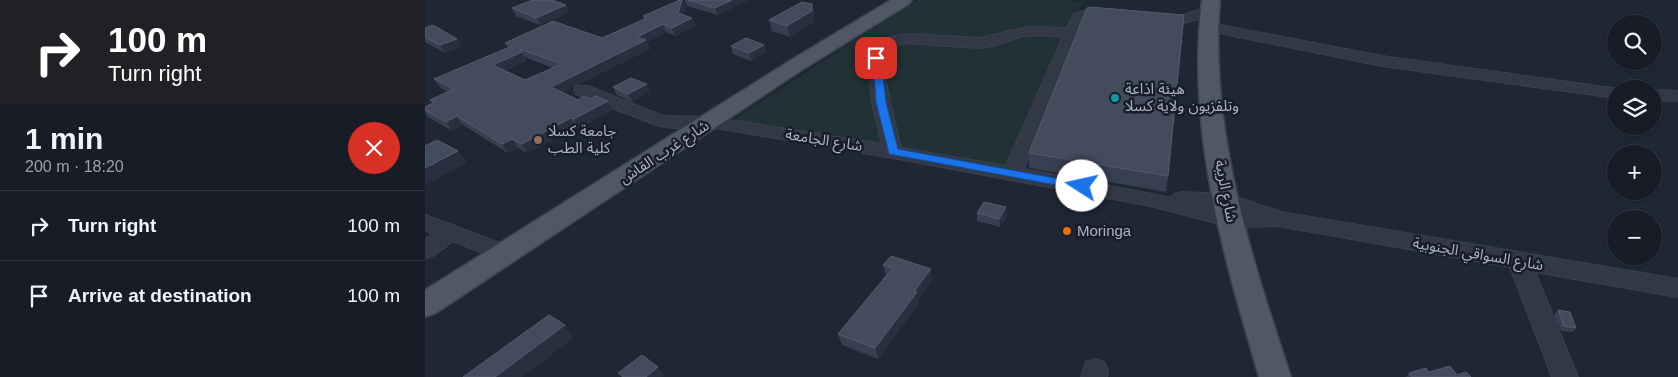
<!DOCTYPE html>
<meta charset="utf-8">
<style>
body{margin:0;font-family:Helvetica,"Noto Sans Arabic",sans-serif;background:#242933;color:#f1f3f6;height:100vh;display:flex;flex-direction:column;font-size:19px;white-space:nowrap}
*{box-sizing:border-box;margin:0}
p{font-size:16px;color:#9ea1a7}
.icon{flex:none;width:28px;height:28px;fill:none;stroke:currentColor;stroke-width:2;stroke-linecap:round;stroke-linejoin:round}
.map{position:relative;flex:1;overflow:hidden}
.drawer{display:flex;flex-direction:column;background:#171c27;width:425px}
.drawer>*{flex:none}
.banner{background:#202124;color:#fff;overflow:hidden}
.buttons{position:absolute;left:1182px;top:15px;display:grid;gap:10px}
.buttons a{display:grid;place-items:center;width:55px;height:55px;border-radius:50%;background:#171c27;box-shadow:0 1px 4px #0004,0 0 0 1px #363a44;font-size:25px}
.pin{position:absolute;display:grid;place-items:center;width:42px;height:42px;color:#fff;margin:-21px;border-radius:10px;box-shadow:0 2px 8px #0006}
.me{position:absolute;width:55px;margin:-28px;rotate:280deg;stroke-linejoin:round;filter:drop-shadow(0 0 4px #0008)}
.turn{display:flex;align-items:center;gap:18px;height:105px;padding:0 25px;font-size:22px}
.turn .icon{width:65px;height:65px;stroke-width:2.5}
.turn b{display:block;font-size:35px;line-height:42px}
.round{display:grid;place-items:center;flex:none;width:52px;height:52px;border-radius:26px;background:#242933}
.head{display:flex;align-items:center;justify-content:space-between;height:85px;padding:0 25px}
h1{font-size:30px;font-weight:800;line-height:38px}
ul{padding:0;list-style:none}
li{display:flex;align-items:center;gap:15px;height:70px;padding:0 25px;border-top:1px solid #363a44}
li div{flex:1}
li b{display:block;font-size:19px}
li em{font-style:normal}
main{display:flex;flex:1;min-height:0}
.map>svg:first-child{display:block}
</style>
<main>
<section class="drawer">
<div class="banner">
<div class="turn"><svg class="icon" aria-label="right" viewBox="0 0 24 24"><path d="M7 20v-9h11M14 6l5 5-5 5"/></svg><div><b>100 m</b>Turn right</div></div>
</div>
<div class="head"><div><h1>1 min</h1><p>200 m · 18:20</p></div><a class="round" style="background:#d93025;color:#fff"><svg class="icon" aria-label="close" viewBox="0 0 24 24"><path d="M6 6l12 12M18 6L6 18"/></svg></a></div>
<ul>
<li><svg class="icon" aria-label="right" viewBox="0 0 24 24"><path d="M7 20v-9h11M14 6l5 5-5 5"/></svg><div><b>Turn right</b></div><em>100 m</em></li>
<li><svg class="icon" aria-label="arrive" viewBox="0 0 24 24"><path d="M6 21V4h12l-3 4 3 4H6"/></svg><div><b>Arrive at destination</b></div><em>100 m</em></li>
</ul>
</section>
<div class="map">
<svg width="1253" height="377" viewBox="0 0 1253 377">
<rect width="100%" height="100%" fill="#1f2634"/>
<path fill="#213135" d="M492,0h151l15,2 -70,165 -286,-43z"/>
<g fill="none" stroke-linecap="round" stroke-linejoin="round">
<g stroke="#3c414e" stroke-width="2">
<path id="minor" d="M785,6l5,1 2,3 -2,3c-21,8 -40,15 -63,9l-2,-3 2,-3h29z
M663,10l28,3 2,3 -2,3 -31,1 -61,149 148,29 2,-4 7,-2 46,2 54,18 397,67v18l-143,-25 43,105h-26l-42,-110 -232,-41 -47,1 -80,-21 -258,-48 -183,-31 -36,1 -15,-2 -83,-32 -2,-4 2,-4h12l75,30 47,1 172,27 -10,-42 -4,-44 9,-14 10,-6 20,-4 73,4 47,-11 40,1 7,-14zM615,35l23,2 -57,129 -105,-18c-4,-17 -21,-78 -16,-91 3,-10 13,-12 22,-14l73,5 16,-3 26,-9zM784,207l16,1 14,5h-8z
M784,23l173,33 237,33h-3v9l-234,-32 -178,-36 -2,-3 2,-3z
M1229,90l24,1v10l-24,-1z
M0,215l89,33 3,6 -3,6 -8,2 -53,-21 -20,15 -8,2v-19l8,-5 -8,-4z
M670,359l9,3 4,8 -1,7h-26l5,-15z"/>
</g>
<g stroke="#3c414e" stroke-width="3">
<path id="major" d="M466,0h21l-3,4 -104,64 -369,245 -11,4v-27l366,-230z
M777,0h18c-11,129 31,256 71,377h-32c-36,-122 -73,-249 -57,-377z"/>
</g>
<use href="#minor" fill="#323845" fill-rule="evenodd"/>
<use href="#major" fill="#505765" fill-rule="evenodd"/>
</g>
<path fill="#374051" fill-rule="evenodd" d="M260,0h61l1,1 -29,14 -31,-9z
M387,4l2,11v7l-24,15 -18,-6 -3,-11z
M141,5l3,7 -29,13 -24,-9 -4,-8z
M261,6l-3,9 9,3 3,8 -20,10 -9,-4 -19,10 3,7 -88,43 16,8 34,10 -33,18 -3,-1 -49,26 -9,-5 -10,5 -45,-28 -11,6 -24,-14 -3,-4v-6l8,-4 -3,-3 18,-8 -8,-5 -6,-8 74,-31 -3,-5 97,-5 42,-19 -1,-3zM100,57l28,11 -28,12 -21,-9 22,-10z
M0,28l32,11 5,7 -17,7 -20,-11z
M306,46l35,6 -15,9 -18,-7z
M222,84l3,8 -18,10 -15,-7 -4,-8z
M604,153l139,23 -2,16 -137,-24z
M552,213l30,3 -7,11 -23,-6z
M458,265l49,15 -14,20 1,3 -41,56 -36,-14 -4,-11 48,-59z
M1133,310l18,18 -3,4 -12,-1 -7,-16z
M1004,372l28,3 14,2h-65l3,-4z"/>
<path fill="#283040" d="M257,0h1l3,6 -5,15 -3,-8z
M307,0h14l1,1 -29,14 -3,-7z
M387,4l2,11v7l-24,15 -3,-11z
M141,5l3,7 -29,13 -4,-7z
M267,18l3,8 -20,10 -3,-8z
M238,24l3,8 -19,10 3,7 -95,46 -4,-8 86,-50z
M32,39l5,7 -17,7 -5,-8z
M339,45l2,7 -15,9 -2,-8z
M95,49l6,12 -28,13 -5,-9z
M222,84l3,8 -18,10 -4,-8z
M183,101l4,9 -33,18 -5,-9z
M32,116l6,9 -11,6 -6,-9z
M146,118l5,9 -49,26 -5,-9z
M87,139l6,9 -10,5 -6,-9z
M33,151l9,12 -42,22v-17z
M581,207l1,9 -7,11 -1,-8z
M506,269l1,11 -14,20 1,3 -41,56 -3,-11z
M140,325l9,13 -52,39h-27z
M233,367l6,9 -2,1h-16z"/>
<path fill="#434c5d" stroke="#545c6d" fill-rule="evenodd" d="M108,0h19l14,5 -30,13 -24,-10z
M255,0h2l-4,13 14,5 -20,10 -9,-4 -26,13 9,3 -95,47 27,13 6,-4 6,3 5,-3 13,5 -34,18 -3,-1 -49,26 -10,-5 -10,5 -45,-28 -11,6 -21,-12v-3l10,-5 -5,-2 24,-11 -20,-10 78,-33 -7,-3 48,-22 49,17 45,-20 -4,-2zM95,49l42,15 -37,16 -32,-15 29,-13z
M263,0h44l-17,8z
M377,2l10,2v7l-25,15 -18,-6z
M665,7l94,8 -16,161 -139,-23 58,-145z
M8,25l24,14 -17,6 -15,-8v-9z
M321,38l18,7 -15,8 -18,-7z
M206,78l16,6 -19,10 -15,-7z
M12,140l21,11 -33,17v-22z
M559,202l22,5 -7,12 -22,-6z
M466,256l40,13 -17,22 3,1 -42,56 -37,-14 55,-66 -10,-3z
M1133,310l12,2 6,16 -12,-2z
M124,315l16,10 -70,52h-32z
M217,355l16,12 -12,10h-23l-5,-4z
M1025,366l7,9 9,-3 5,5h-59l-3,-4 17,-5 3,4z"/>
<path fill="#1a73e8" stroke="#114b97" d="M448,56h7l1,2 5,44 12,47 184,34 6,3 -6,4 -193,-36 -13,-52z"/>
<circle fill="#0f9aa8" stroke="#181d29" stroke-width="2" cx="690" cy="98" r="5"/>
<circle fill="#8d6e63" stroke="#181d29" stroke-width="2" cx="113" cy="140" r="5"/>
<circle fill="#e8710a" stroke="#181d29" stroke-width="2" cx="642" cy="231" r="5"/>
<g text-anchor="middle" stroke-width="5" stroke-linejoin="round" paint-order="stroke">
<g font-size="15" fill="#acb2c2" stroke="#181d29" text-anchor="start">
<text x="700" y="94">هيئة اذاعة<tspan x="700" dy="17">وتلفزيون ولاية كسلا</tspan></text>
<text x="123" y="136">جامعة كسلا<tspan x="123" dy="17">كلية الطب</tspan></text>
<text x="652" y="236">Moringa</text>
</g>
<g font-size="15" fill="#acb2c2" stroke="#181d29">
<text transform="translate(399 140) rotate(9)" y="5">شارع الجامعة</text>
<text transform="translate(239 152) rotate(-33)" y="5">شارع غرب القاش</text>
<text transform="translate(801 191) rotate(79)" y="5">شارع الريبة</text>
<text transform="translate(1053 254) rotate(10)" y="5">شارع السواقي الجنوبية</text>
</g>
</g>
</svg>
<div class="buttons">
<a><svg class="icon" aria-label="search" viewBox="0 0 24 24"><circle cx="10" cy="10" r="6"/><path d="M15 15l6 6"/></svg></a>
<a><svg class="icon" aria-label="layers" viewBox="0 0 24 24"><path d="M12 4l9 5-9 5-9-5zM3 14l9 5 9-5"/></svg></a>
<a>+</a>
<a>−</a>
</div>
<div class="pin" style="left:451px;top:58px;background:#d93025"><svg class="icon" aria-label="arrive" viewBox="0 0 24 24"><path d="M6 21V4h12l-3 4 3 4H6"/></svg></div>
<svg class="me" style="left:657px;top:186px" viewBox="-20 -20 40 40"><circle r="19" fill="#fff"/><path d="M0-13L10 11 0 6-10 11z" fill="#1a73e8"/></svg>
</div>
</main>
